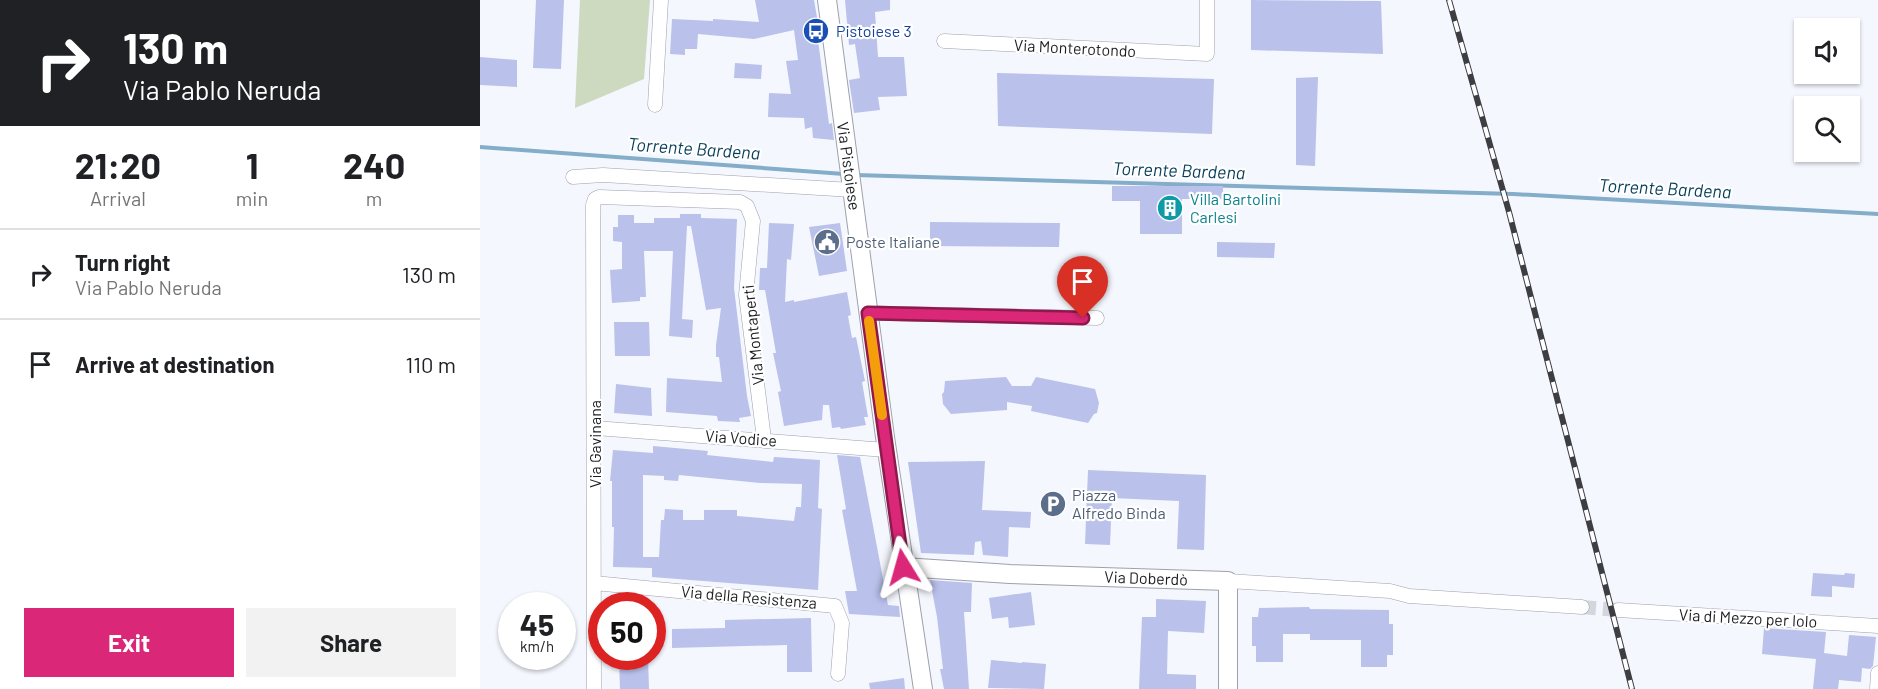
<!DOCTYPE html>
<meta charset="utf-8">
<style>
body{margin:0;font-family:Barlow,sans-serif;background:#f2f2f2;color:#202124;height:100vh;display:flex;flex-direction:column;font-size:22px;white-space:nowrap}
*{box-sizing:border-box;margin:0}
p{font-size:20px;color:#757577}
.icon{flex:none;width:33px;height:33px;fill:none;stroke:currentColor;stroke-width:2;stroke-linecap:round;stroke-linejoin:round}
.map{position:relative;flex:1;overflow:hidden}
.side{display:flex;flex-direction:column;background:#fff;width:480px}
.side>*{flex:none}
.hud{background:#202124;color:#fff;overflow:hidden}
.fabs{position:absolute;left:1314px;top:18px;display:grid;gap:12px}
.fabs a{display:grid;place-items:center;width:66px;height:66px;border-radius:0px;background:#fff;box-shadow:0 2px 4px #0004;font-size:30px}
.speed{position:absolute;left:18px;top:592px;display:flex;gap:12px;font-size:30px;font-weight:700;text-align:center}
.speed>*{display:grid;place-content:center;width:78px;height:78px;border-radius:50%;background:#fff;box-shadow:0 2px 4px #0004;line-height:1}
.speed small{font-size:15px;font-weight:400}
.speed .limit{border:9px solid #d22;background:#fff;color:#111}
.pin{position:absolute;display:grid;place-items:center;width:51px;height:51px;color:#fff;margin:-62px -26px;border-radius:50% 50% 50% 0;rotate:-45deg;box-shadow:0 0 6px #0007}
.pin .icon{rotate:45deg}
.me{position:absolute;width:66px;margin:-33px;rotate:352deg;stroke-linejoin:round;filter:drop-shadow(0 0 4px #0008)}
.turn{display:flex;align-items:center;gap:21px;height:126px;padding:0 24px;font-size:27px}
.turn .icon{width:78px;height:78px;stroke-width:2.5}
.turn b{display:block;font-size:42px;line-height:51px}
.eta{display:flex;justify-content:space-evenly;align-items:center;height:102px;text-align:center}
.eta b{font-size:36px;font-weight:700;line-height:42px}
.action{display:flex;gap:12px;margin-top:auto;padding:12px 24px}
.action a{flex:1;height:69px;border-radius:0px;background:#db2777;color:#fff;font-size:24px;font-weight:700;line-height:69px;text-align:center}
.action a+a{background:#f2f2f2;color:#202124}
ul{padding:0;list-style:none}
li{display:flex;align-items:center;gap:18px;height:90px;padding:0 24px;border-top:2px solid #e0e0e0}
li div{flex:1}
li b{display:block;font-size:22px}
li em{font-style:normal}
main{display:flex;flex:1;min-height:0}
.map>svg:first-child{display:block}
</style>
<main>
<section class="side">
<div class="hud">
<div class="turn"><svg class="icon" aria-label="right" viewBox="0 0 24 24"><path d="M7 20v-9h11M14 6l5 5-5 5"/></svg><div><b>130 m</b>Via Pablo Neruda</div></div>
</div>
<div class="eta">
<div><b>21:20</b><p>Arrival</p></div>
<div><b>1</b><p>min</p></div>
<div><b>240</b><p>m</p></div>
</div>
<ul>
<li><svg class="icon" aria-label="right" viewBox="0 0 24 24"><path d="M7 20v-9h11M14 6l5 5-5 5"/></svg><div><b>Turn right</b><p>Via Pablo Neruda</p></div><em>130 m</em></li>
<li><svg class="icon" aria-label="arrive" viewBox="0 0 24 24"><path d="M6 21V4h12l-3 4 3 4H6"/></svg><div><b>Arrive at destination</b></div><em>110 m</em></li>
</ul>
<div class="action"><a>Exit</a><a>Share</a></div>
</section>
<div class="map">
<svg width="1398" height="689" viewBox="0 0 1398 689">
<rect width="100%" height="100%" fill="#f5f7fe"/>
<path fill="#cddac0" d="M100,0h70l-6,79 -69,29z"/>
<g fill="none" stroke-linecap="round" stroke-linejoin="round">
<path stroke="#83adc8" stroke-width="4" d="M0,147l364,27
M375,175l658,19 365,20"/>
</g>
<path fill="#bac1eb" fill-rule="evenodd" d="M56,0h28l-3,69 -28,-1z
M275,0h59l7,40h-3l11,84 3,-1 2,17 -21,-2 -1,-11 -7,2 -1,-11 -36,-1 1,-24 22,1 -5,-33 12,-1 -4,-30 -40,9 -56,-5 -1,15h-12v6l-15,-1 2,-35 41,2v-2l46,3z
M365,0h45v10l-15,2 3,45h26l3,39 -29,1 2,13 -26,3 -5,-33 11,-2 -5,-34 -6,1z
M771,0l130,1 2,53 -132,-4z
M0,57l37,3v27l-37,-2z
M255,63l27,2 -1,14 -27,-1z
M517,73l217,6 -2,55 -214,-8z
M838,77l-3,89 -19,-1v-87z
M632,186h111v13h-41v35h-42v-33h-28z
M200,214h21v4l36,1 -3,69 13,108 4,20 -12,2 1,4 -22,-1 -1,-5 -51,-4 1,-34 55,4 -3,-25h-3v-12l5,-37 -15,2 -15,-84h-4l-5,93 11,1 -1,18 -23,-2 4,-85h-29l2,46h-6v4l-28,2 -2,-33 12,-1v-27l-9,-1v-14h5v-12h16v8h20v-5h26z
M450,222l130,1 -1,24 -129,-1z
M289,223l25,1 -3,36 -4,-1 -2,43 9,-2v2l53,-10 4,23 -3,1 4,22 4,-1 9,44 -3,1 6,35h-4l2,8 -25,4 -1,-2 -8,1 -3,-23h-6l-1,15 -38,6 -6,-34 3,-1 -8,-38h3l-11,-63h-6l1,-22h7z
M360,223l7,48 -28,5 -10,-49z
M737,242l58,1 -1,15 -57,-1z
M134,322h35l1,34h-35z
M526,377l6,9h19l5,-9 59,12 4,14 -2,10 -3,1 -6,9 -57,-12 1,-5 -25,-4v8l-56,4 -8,-10 -1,-10 2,-2 1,-11z
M136,384l35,4 1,28 -38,-3z
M173,446l55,5 -1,4 66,7 1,-5 46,3 -2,48 4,1 -4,81 -166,-13v-9l-39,-1 1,-40h-2v-46h-2l3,-31 40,3zM163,475l21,1v4l14,1 1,-6 81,8 42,1 -1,23h-5l-2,14 -57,-5v-6h-33v10h-21v-10l-18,-1 -1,11h-3l-2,37h-16z
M357,455l23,2 28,148 11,1 1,11 -51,-3 -4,-23h12l-15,-81 4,-1z
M505,461l-3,49 49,2 -1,16 -21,-1 -1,30 -25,-2 -2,-14 -6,1 -1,13 -53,-2 -13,-91z
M608,470l118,5 -2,75 -27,-1 2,-48 -67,-3 -2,47 -25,-1z
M1333,573l31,2 1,-2 10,1 -1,14 -22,-2v11l-21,-1z
M450,580l42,3 -1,29h-7l5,77h-25l-4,-20h3l-6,-52z
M551,592l4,33 -26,3 -1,-11 -16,2 -3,-21z
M676,599l50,2 -2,32 -36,-2 -1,43 29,1v14h-57l3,-72h14z
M829,607l1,2 79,1v14h4v31h-6v12h-26v-27h-51v-6h-27v28h-27v-16h-4v-29h6l1,-9z
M331,618l1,54h-25v-27l-115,3v-19l53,-1v-8z
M1284,628l62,4 -2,21 23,3 2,-21 27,2 -3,29 -3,3 -8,-1 -1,14 -22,-2 -1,9h-25l3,-30 -54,-5z
M139,657h29l1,32h-29z
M511,660l31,3v-1l24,2 -2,25 -56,-1z
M424,678l1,11h-35l-1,-6z"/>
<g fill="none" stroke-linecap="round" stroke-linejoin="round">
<path stroke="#d4d6dd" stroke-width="14" stroke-dasharray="14 7" stroke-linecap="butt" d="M1102,607l36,3"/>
<g stroke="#9ea0ab" stroke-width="15">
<path id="street" d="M464,41l263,13v-54
M175,105l6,-105
M93,177l30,-2 249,15
M388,313l229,5
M115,428l291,22
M748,581l162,10 19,5 173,11
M114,583l241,23 7,17 -4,51
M1138,610l260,16
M114,689l-1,-484 2,-6 4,-2 141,5 7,4 6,15 -7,74 18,144
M1397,689l1,-16"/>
</g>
<g stroke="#9ea0ab" stroke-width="20">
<path id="secondary" d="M347,0l58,437 38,252
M423,567l107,7 218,7v108"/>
</g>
<use href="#street" stroke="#fff" stroke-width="14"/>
<use href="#secondary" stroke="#fff" stroke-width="18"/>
<g stroke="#3c3e42" stroke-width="6">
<path id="rail" d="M969,0l60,212 123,477"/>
</g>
<use href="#rail" stroke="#fff" stroke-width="4" stroke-dasharray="11" stroke-linecap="butt"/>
</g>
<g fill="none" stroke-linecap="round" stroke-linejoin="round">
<g stroke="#8e194d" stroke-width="15">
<path id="route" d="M423,567l-35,-254 215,5"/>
</g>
<use href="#route" stroke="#db2777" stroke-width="10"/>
<path stroke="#f59e0b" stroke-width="10" d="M389,321l13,94"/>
</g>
<defs>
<g id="bus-disc" transform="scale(1.35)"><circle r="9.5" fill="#1a4fb4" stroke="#fff"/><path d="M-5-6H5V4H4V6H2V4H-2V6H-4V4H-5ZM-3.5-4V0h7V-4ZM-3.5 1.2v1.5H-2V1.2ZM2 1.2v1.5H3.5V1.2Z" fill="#fff"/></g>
<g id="building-disc" transform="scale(1.35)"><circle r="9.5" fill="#0f9aa8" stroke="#fff"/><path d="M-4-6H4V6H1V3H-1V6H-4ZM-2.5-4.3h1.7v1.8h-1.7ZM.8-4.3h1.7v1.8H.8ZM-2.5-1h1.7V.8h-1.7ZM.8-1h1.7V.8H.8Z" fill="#fff"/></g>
<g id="civic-disc" transform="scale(1.35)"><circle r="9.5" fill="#5c6f8a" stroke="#fff"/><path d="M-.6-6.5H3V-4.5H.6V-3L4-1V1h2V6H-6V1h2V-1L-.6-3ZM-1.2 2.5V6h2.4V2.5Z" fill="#fff"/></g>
<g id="parking-disc" transform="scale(1.35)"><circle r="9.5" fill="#5c6f8a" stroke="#fff"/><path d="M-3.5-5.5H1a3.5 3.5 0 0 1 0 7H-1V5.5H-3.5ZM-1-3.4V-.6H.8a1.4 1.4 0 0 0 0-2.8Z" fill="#fff"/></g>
</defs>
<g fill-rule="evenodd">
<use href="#bus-disc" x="336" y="31"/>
<use href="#building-disc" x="690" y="208"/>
<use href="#civic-disc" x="347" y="242"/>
<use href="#parking-disc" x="573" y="504"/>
</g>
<g text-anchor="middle" stroke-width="4.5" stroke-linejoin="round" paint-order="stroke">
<g font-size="16" fill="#164399" stroke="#fff" text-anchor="start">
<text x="356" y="37">Pistoiese 3</text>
</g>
<g font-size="16" fill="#1c1d21" stroke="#fff">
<text transform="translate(595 48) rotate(3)" y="6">Via Monterotondo</text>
<text transform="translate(369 166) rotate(82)" y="6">Via Pistoiese</text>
<text transform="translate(273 335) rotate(-96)" y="6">Via Montaperti</text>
<text transform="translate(261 438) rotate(4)" y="6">Via Vodice</text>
<text transform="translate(115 444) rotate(-90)" y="6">Via Gavinana</text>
<text transform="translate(666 578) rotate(2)" y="6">Via Doberdò</text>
<text transform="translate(269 597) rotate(5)" y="6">Via della Resistenza</text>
<text transform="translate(1268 618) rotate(3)" y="6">Via di Mezzo per Iolo</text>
</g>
<g font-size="16" fill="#0d838f" stroke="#fff" text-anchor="start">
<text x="710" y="205">Villa Bartolini<tspan x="710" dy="18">Carlesi</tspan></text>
</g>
<g font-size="16" fill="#4e5e75" stroke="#fff" text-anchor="start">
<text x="366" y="248">Poste Italiane</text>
<text x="592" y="501">Piazza<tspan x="592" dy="18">Alfredo Binda</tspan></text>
</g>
<g font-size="18" font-style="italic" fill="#063e5a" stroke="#fff">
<text transform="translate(214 149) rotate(4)" y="6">Torrente Bardena</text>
<text transform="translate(699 171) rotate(2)" y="6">Torrente Bardena</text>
<text transform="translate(1185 189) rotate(3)" y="6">Torrente Bardena</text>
</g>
</g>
</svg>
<div class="fabs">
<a><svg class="icon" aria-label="sound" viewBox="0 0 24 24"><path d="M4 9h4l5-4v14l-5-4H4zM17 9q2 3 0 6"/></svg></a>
<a><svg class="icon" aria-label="search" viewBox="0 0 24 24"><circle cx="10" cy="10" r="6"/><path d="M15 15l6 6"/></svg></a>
</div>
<div class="speed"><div>45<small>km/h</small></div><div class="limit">50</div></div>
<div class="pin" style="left:603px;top:318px;background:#d93025"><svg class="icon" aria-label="arrive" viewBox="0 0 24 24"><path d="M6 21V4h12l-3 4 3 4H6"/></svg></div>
<svg class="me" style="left:423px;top:567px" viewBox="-20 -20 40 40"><path d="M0-17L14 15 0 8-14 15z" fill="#db2777" stroke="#fff" stroke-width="4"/></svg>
</div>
</main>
